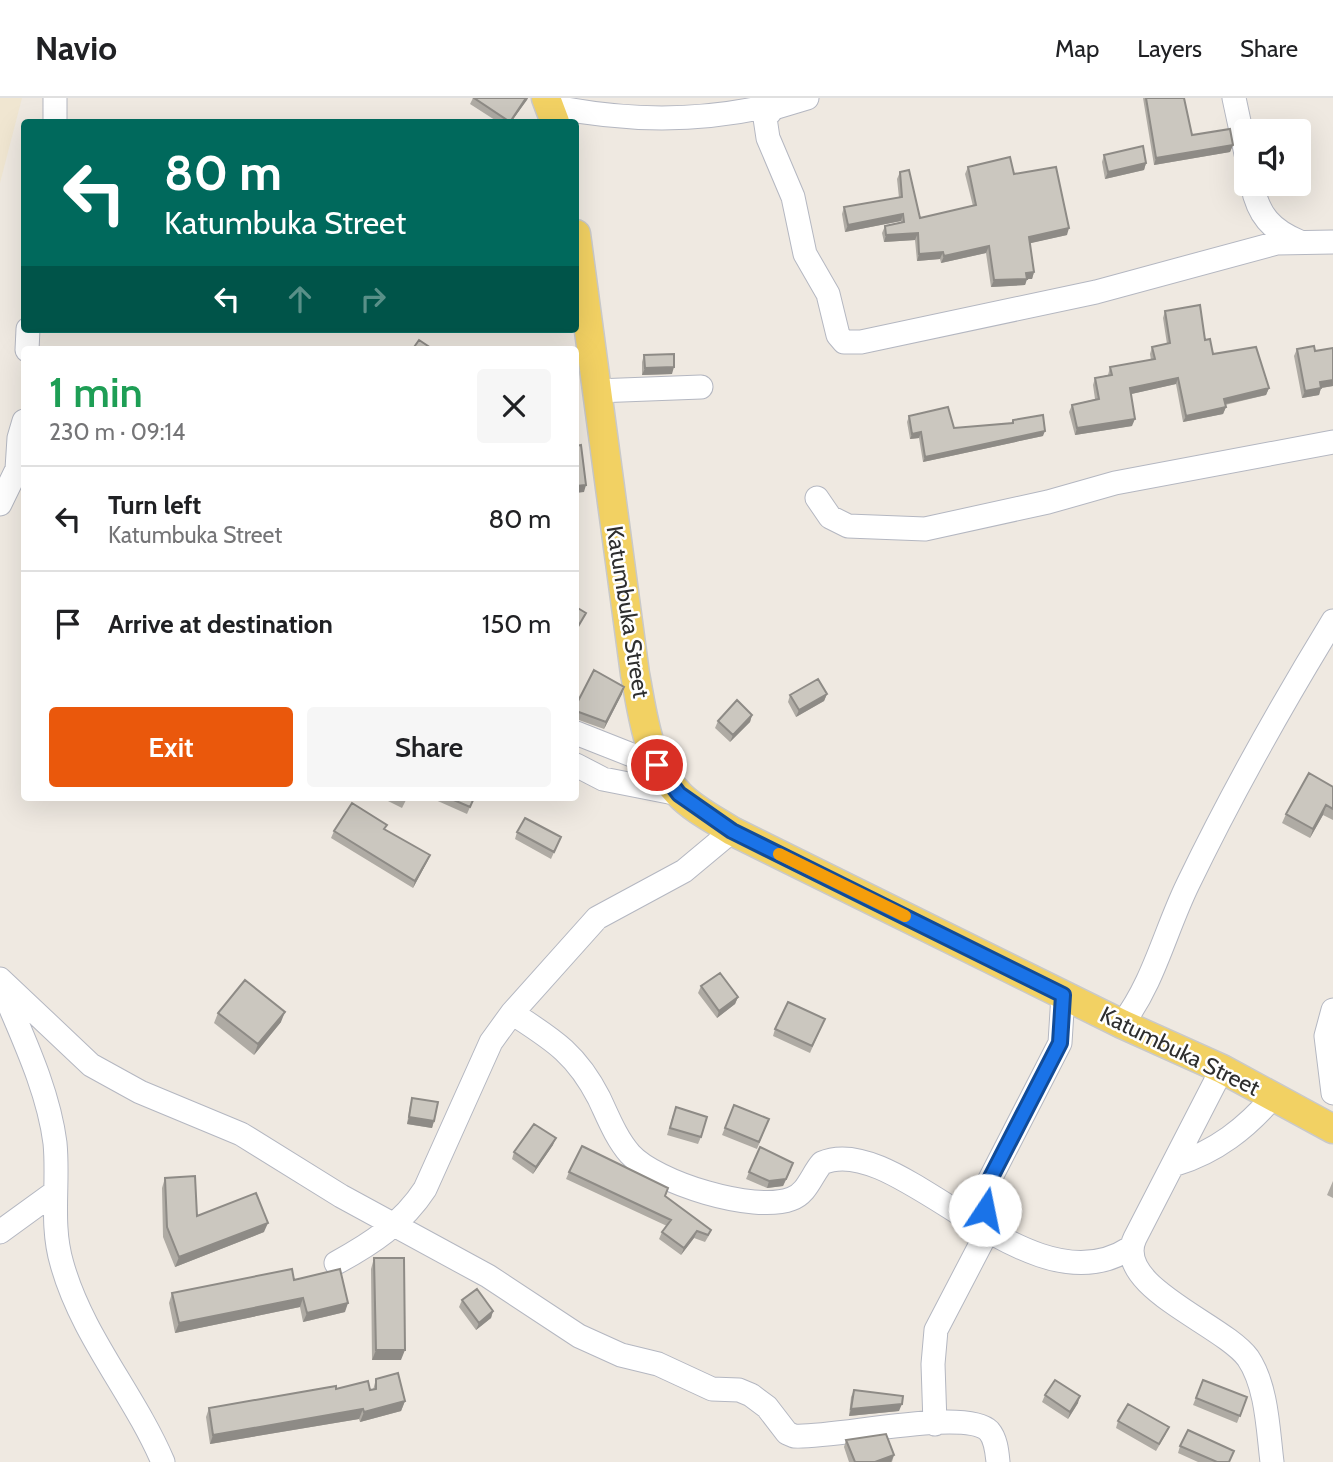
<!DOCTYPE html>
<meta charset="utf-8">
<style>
body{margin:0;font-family:Cabin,sans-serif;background:#f6f6f6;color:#202124;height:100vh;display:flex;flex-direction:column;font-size:26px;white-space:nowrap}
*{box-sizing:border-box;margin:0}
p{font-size:23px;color:#757577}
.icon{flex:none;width:38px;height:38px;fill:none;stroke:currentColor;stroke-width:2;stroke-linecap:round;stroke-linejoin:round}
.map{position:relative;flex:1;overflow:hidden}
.panel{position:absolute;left:21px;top:248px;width:558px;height:455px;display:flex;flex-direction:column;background:#fff;border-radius:7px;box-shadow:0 7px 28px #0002}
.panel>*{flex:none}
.banner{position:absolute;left:21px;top:21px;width:558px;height:214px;border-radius:7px;box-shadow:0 7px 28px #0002;background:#00695c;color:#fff;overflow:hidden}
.controls{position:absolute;left:1234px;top:21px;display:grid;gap:14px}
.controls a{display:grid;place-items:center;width:77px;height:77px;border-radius:7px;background:#fff;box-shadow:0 7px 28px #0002;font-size:35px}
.pin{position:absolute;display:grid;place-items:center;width:60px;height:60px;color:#fff;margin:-30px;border:4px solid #fff;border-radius:50%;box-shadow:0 2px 7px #0007}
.me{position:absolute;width:77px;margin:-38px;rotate:11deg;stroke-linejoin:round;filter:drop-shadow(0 0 5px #0008)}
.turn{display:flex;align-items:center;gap:24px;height:147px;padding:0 28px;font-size:32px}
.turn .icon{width:91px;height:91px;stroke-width:2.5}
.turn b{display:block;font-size:49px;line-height:60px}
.lanes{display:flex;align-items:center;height:66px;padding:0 28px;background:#0003;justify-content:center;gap:35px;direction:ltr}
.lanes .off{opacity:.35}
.round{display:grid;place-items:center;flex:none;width:74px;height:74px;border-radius:7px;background:#f6f6f6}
.summary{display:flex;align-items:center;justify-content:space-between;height:119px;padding:0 28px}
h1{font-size:42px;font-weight:600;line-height:52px;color:#1e9e55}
.cta{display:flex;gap:14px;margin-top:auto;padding:14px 28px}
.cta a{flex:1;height:80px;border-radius:7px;background:#ea580c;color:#fff;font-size:28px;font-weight:600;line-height:80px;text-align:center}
.cta a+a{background:#f6f6f6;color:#202124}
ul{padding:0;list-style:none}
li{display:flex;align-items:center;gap:21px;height:105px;padding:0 28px;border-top:2px solid #e0e0e0}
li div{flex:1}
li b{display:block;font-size:26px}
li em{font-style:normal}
header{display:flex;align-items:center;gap:42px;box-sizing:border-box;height:98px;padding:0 35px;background:#fff;border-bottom:2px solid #e0e0e0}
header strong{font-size:33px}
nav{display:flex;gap:38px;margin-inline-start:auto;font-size:24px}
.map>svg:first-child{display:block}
</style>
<header>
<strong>Navio</strong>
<nav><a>Map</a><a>Layers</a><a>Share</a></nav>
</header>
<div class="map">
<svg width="1333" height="1364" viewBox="0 0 1333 1364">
<rect width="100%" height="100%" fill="#efe9e1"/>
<path fill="#f0e6d1" d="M0,0h22l-22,85z"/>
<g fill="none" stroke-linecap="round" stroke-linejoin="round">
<g stroke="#b4b7c1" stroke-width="25">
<path id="minor" d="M55,0v24
M770,0l7,6 -12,14 3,20 25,59 12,57 23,40 10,41 6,7h17l235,-50 181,-49 56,-1
M1234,0l12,56
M551,8c76,16 149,17 226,-2v3l30,-9
M1252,86c6,31 19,46 48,58
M27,252l1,-21
M596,293l105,-4
M817,400l13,19 18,9 77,3 123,-27 67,-19 218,-41
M0,406l17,-35 2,-31 5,-17
M576,635l81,32
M576,667l27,14 76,15
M0,881l91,86 49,27 101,42 100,62 147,80 91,60 42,19 37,9 54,25 27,1 12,5 16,12 20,26 7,3c38,3 171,-29 195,-5 7,8 8,21 9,31
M0,885c21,51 48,105 55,160 4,41 -5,81 7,121 20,72 72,130 101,198
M1333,912l-7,26 7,57
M512,915c40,26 64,40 87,85 9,19 17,40 31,56 26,29 124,59 161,45 16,-5 21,-25 31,-36 76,-34 207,152 308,85
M1122,926c32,-42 43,-93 66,-140 43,-89 93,-178 145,-263
M1222,971l-87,169c-23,48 88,86 113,120 19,28 20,72 24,104
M1176,1066c40,-12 70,-36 97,-67
M0,1134l55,-40
M336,1165c35,-19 67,-40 89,-74l66,-147 21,-29 85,-95 87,-47 48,-40
M935,1326l-2,-60 3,-34 49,-94 3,-53 72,-140 3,-48"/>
</g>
<g stroke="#c9c9c9" stroke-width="31">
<path id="major" d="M546,0l9,24
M576,136l59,440c8,41 12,88 44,120 14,15 36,26 53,37l390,193 100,45 111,60"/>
</g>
<use href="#minor" stroke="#fff" stroke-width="23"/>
<use href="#major" stroke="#f2d163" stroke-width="28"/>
</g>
<path fill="#afaba4" d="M473,0h55l-17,24h-13l-28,-18z
M1143,0h41l8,37 41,10 -3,7 -76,13z
M1104,57l42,8 -2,7 -39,9 -3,-17z
M968,69l46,7 53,61 -37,8 4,29 -2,7h-5l-2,6 -34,2 -5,-34 -45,10 -1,-4 -23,2 -2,-21 -31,2 -2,-9 3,-7 16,-4v-1l-56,11 -3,-18 2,-7 55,-9 -2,-19 3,-7 20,46 53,-12 -8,-32z
M1165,213l40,29 8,14 56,34 -3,7 -41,10 1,2 -3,7 -40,8 -7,-38 -45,10 1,32 -57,9 -6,-23 3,-7 23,-6 -2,-14 2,-7 13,-3 2,-8 41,-7 -1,-6 2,-7 15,-3 -4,-26z
M1333,250v38l-12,2 -2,7 -17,3 -8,-42 3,-7 18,2z
M644,257l28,19 -30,1v-13z
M909,318l45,12 57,-5 2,-3 30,16 -120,26 -4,-24 -9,1 -3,-17z
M622,596l-18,35 -28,-10v-14z
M827,596l-3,7 -28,16 -8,-15 2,-7z
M752,617l-2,7 -20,20 -15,-14 3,-7z
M1333,689v33l-10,-5 -13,23 -28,-15 4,-9z
M382,700h25l-5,10z
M431,700h43l-7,16z
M385,732l45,25 -3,7 -14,26 -82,-50 3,-7z
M517,734l44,5 -10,22 -36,-20z
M701,888l37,11 -3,7 -18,14 -19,-25z
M218,915l63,9 -27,33 -40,-32z
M825,921l-15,34 -37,-17 2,-7z
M412,1000l22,23 -2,7 -25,-4 3,-19z
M734,1007l35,14 -12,30 -35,-14z
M673,1017l28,22 -3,7 -31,-9z
M553,1047l-20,29 -21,-15 2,-7z
M791,1072l-8,16 -16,2 -21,-9 3,-7z
M569,1074l96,24 46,34 -3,7 -3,5 -11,-4 -13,17 -22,-16 3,-7 5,-6 -101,-47z
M165,1080l32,38 67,16 -89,35 -12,-30 -1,-49z
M1333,1083v17l-6,-3z
M374,1160l27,102h-29l-1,-91z
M294,1182l51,32 -42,10 -3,-15 -125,26 -6,-30 3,-10z
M462,1202l31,11 -2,7 -15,12 -17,-23z
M376,1281l29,22 -4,10 -41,11 -1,-3 -149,25 -4,-27 3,-9 127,-19 37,1z
M1203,1282l44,17 -10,26 -44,-18z
M854,1292l45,21 -50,5 2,-19z
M1045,1297l33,8 -10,16 -26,-17z
M1118,1323l48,13 -10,17 -40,-23z
M846,1342l48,15 -2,7h-43l-5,-15z
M1180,1348l54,5 -5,11h-31l-20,-9z"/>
<path fill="#8e8b86" d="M526,0h2l-1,2 -16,22h-2z
M1233,47l-3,7 -76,13 2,-7z
M1146,65l-2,7 -39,9 3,-7z
M903,116l-2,7 -56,11 3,-7z
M1069,130l-2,7 -40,9 2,-7z
M918,135l-3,7 -31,2 2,-7z
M989,148l-3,7 -45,10 3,-7z
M943,154l-3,7 -23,2 2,-7z
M1034,174l-2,7h-5l-2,6 -34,2 3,-7z
M674,269l-2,7 -30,1 3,-7z
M1178,280l-2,6 -49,11 3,-7z
M1333,282v6l-12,2 -2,7 -17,3 3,-7 15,-9z
M1269,290l-3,7 -45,10 3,-6z
M1226,309l-3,7 -40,8 3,-6z
M1135,321l-3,7 -57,9 2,-7z
M1045,333l-2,5 -120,26 2,-5z
M921,334l-2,6 -9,1 2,-5z
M586,387l-2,7 -8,1v-7z
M624,589l-2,7 -18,35 2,-7z
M827,596l-3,7 -28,16 3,-7z
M752,617l-2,7 -20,20 3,-7z
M1326,707l-3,10 -13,23 3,-9z
M430,757l-3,7 -14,26 2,-7z
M738,899l-3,7 -18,14 2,-7z
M285,914l-4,10 -27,33 4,-11z
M409,1019l25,4 -2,7 -25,-4z
M556,1040l-3,7 -20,29 3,-7z
M793,1065l-10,23 -16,2 2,-7z
M268,1125l-4,9 -89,35 4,-10z
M697,1133l-3,7 -13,17 3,-7z
M303,1200l-3,9 -125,26 4,-10z
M348,1205l-3,9 -42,10 4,-9z
M493,1213l-2,7 -15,12 3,-7z
M376,1252h29l-4,10h-29z
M1080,1298l-2,7 -10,16 2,-7z
M405,1303l-4,10 -41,11 4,-10z
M902,1306l-3,7 -50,5 2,-7z
M363,1311l-4,10 -149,25 3,-9z
M894,1357l-3,7h-16z"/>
<path fill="#cbc7bf" stroke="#8e8b86" stroke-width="2" d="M474,0h52l-16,24z
M1146,0h38l8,37 38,-6 3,16 -77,13z
M1143,48l3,17 -38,9 -4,-17z
M1010,59l4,17 42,-7 13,61 -40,9 5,35 -8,1 1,6 -33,1 -5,-34 -45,10 -1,-4 -24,2 -1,-21 -32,2 -1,-9 19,-4 -1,-8 -55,11 -4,-18 58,-10 -2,-25 9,-2 11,48 56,-13 -8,-38z
M1200,207l5,35 5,-1 3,15 43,-7 13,41 -45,11 2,8 -40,9 -8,-38 -48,10 5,31 -58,9 -5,-23 27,-6 -4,-21 17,-3 -2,-8 45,-8 -3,-12 18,-4 -5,-32z
M419,242l15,10h-22z
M1314,248l1,5 18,-3v32l-13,2 1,6 -16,3 -8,-42z
M674,256v13l-29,1 -1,-13z
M948,309l6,21 59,-5v-3l30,-5 2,16 -120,26 -4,-25 -9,2 -3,-18z
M581,347l5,40 -10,1v-40z
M576,509l10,6 -10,17z
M594,572l30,17 -18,35 -30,-11v-6z
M818,581l9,15 -28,16 -9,-15z
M737,602l15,15 -19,20 -15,-14z
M1309,675l24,14v22l-7,-4 -13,24 -27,-15z
M449,700h25l-4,9z
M352,705l35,22 -3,4 46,26 -15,26 -81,-50z
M525,720l36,19 -7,15 -37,-20z
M720,875l18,24 -19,14 -18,-25z
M245,882l40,32 -27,32 -40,-31z
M788,904l37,17 -13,27 -37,-17z
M412,1000l26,4 -4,19 -25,-4z
M734,1007l35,14 -10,23 -34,-14z
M676,1009l31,10 -6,20 -31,-9z
M534,1026l22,14 -20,29 -22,-15z
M582,1048l86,42 -3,8 46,34 -3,5 -11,-4 -13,17 -22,-16 9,-12 -102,-48z
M760,1049l33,16 -7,16 -17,2 -20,-9z
M195,1078l2,40 59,-23 12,30 -89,34 -12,-30 -2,-49z
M374,1160h30l1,92h-29z
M292,1171l2,11 46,-11 8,34 -41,10 -4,-15 -124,25 -7,-30z
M477,1191l16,22 -14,12 -17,-23z
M398,1275l7,28 -41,11 -1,-3 -150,26 -4,-27 127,-22v3l32,-8 2,9 6,-1v-10z
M1055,1282l25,16 -10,16 -25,-17z
M1203,1282l44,17 -7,19 -44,-18z
M854,1292l49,6 -1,8 -51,5z
M1128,1306l41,23 -10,17 -41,-23z
M1188,1332l46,21 -5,11h-12l-37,-16z
M886,1336l8,21 -19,7h-20l-9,-22z"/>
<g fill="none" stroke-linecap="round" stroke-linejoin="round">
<g stroke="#114b97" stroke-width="18">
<path id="route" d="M657,667l22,29 53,37 331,164 -3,48 -72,140 -3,27"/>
</g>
<use href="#route" stroke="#1a73e8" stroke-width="12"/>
<path stroke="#f59e0b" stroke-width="12" d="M779,756l126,62"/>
</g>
<g text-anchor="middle" stroke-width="5" stroke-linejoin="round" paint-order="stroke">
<g font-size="23" fill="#2e2e2e" stroke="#fff">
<text transform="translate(628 514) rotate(81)" y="8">Katumbuka Street</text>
<text transform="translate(1180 953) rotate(26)" y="8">Katumbuka Street</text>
</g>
</g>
</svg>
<div class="controls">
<a><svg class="icon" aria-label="sound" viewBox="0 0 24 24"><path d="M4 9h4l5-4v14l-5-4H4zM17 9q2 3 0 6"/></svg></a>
</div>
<div class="pin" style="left:657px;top:667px;background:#d93025"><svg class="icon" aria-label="arrive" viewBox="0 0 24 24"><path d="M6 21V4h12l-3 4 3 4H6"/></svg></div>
<svg class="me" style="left:985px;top:1112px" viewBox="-20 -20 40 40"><circle r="19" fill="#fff"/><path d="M0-13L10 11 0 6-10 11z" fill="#1a73e8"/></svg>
<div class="banner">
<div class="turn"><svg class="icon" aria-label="left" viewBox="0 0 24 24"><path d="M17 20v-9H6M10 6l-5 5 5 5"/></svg><div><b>80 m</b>Katumbuka Street</div></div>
<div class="lanes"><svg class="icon" aria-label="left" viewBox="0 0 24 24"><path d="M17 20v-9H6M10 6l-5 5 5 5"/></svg><svg class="icon off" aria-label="ahead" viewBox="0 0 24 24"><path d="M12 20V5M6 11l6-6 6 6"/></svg><svg class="icon off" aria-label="right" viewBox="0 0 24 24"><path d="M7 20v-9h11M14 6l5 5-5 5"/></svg></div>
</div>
<section class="panel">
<div class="summary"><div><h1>1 min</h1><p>230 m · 09:14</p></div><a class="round"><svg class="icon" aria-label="close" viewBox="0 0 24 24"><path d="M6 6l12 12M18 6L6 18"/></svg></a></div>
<ul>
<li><svg class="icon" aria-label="left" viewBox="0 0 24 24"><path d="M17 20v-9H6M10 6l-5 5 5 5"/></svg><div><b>Turn left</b><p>Katumbuka Street</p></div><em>80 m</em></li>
<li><svg class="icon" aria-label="arrive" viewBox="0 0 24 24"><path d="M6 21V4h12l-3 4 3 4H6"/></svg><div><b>Arrive at destination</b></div><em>150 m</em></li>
</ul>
<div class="cta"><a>Exit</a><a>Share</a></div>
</section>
</div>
